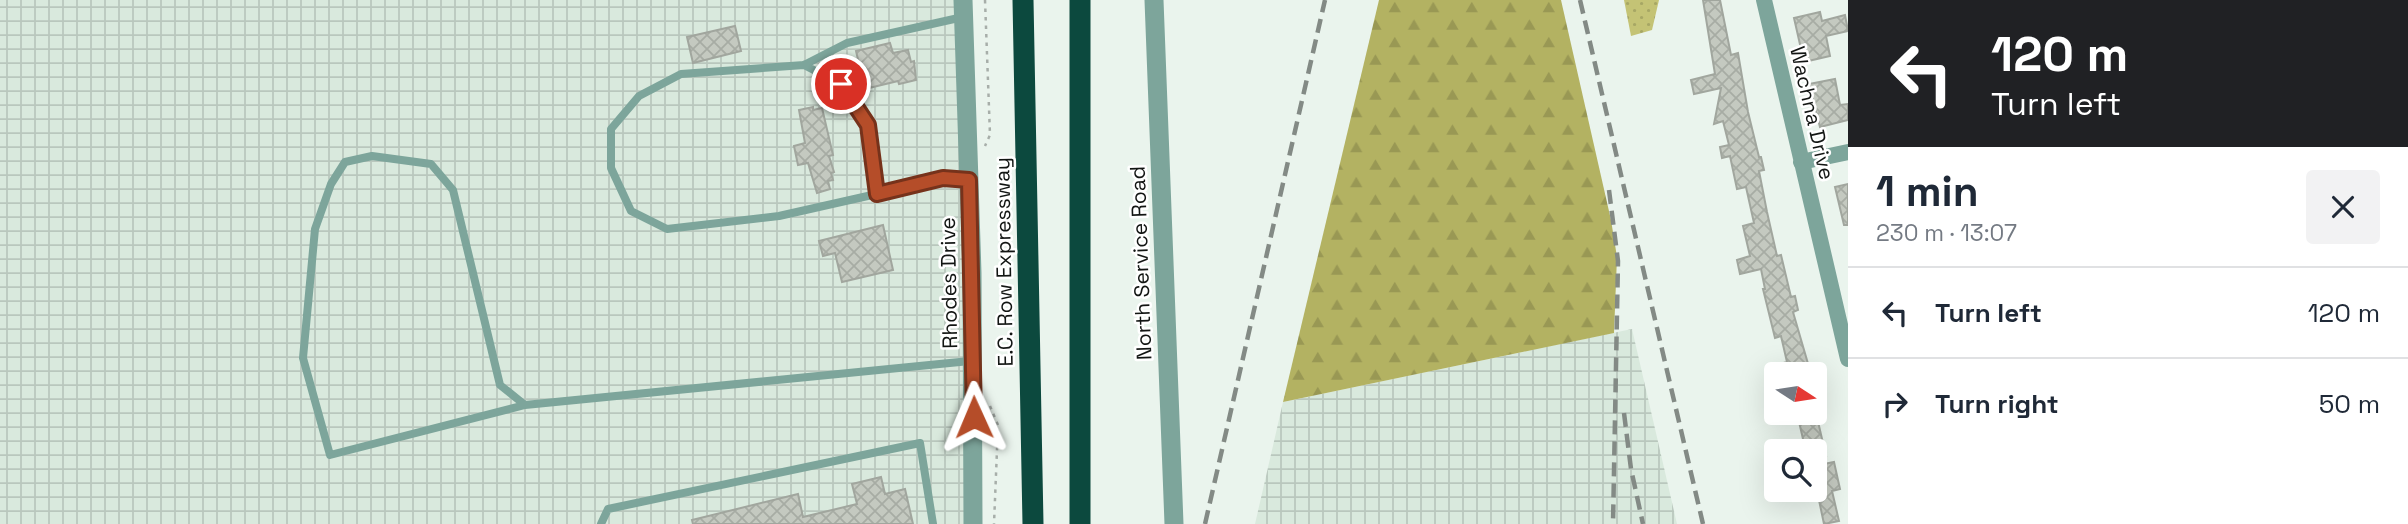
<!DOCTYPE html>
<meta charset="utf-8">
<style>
body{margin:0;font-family:"Space Grotesk",sans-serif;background:#f2f2f3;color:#1f2937;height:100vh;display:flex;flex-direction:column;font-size:26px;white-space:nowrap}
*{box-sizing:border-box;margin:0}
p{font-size:23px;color:#747a83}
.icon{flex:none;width:38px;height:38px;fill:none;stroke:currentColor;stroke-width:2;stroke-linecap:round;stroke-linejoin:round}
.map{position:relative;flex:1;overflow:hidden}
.side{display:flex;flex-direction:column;background:#fff;width:560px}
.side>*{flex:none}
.banner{background:#202124;color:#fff;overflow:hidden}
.needle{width:46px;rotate:102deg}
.buttons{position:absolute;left:1764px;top:362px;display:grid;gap:14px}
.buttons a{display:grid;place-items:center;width:63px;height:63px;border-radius:7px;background:#fff;box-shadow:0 7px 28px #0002;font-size:35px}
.pin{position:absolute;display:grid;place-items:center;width:60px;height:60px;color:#fff;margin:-30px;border:4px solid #fff;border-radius:50%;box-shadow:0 2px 7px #0007}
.me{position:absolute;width:77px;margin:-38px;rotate:359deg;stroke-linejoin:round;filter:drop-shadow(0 0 5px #0008)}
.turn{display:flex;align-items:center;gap:24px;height:147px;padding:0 28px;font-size:32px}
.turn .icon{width:91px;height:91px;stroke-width:2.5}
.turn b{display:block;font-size:49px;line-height:60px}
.round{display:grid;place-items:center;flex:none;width:74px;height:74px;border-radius:7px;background:#f2f2f3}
.head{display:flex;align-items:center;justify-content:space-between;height:119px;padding:0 28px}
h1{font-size:42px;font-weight:800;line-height:52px}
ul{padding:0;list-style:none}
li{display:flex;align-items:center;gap:21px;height:91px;padding:0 28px;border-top:2px solid #e0e1e3}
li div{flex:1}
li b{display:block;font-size:26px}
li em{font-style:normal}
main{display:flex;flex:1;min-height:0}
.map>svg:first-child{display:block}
</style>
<main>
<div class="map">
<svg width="1848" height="524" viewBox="0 0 1848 524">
<defs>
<pattern id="industrial-grid" width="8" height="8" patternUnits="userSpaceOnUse" patternTransform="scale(1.75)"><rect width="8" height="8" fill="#d9e9dd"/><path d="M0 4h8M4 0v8" fill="none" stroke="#b9c7bd"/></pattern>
<pattern id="grass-dots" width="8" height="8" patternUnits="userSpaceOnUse" patternTransform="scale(1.75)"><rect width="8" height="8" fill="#c4c375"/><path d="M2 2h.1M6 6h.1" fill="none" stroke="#a7a764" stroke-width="1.8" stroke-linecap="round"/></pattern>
<pattern id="forest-firs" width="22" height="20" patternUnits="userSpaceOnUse" patternTransform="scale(1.75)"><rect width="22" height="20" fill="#b3b262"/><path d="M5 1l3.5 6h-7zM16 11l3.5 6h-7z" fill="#999854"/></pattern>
<pattern id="building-cross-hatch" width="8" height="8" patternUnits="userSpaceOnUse" patternTransform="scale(1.75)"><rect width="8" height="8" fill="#c4c9c0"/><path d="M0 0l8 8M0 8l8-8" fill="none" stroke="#a7aca4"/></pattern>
</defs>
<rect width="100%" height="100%" fill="#eaf4ed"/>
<path fill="url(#industrial-grid)" d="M0,0h954l8,202 3,322h-965z
M1632,329l45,195h-422l28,-122z"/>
<path fill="url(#grass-dots)" d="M1624,0h35l-7,30 -21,6z"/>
<path fill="url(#forest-firs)" d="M1379,0h182l50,220 6,37 -3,76 -331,69z"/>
<path fill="url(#building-cross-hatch)" stroke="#a1a69e" stroke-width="2" d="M1703,0h17l11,55 7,-2 10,59 11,45h2l3,13 -5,1 8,41 10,44 4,-1 10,42 4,-1 3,14 -5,2 18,62h-36l-2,-8 14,-4 -6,-26 -6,2 -12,-49h2l-4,-20 -21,5 -3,-14 13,-4 -7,-30 11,-3 -8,-36 -9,2 -7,-33 -8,2 -2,-11 9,-2 -6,-24 -9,3 7,-36 -27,6 -3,-14 24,-6z
M1820,12l2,9 23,-6 3,16 -22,5 4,20 -26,6 -10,-44z
M735,26l6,25 -48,12 -6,-26z
M890,43l3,10 15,-3 3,12 3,-1 2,19 -17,4 -1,-3 -33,8 -9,-38z
M1835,79l5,26 8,-1v16l-28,7 -11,-43z
M813,107v3l9,-2 11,47 -4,1 5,16 -3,1 2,7 -5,1 2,8 -13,4 -9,-30 -10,2 -4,-19 11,-3 -6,-33z
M1848,184v41h-4l-9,-38z
M883,225l10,45 -51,12 -7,-29 -12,3 -4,-15z
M1797,413h19l10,43 -11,2v-6h-9z
M1834,462l6,27 -8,2 7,30 -15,3 -9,-43 8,-1 -4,-15z
M881,477l4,17 20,-5 8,35h-220l-1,-4 106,-26 5,23 54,-13 -5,-20z"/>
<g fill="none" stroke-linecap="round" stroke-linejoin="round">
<path stroke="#a7aea9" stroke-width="2.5" stroke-dasharray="3.5 5" stroke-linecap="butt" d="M985,0l5,135 -5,11
M990,406l8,19 -4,99"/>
<path stroke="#7da59b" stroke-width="8" d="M963,17l-116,26 -43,22 -123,9 -42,22 -28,33v39l20,43 36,18 112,-13 164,-37 26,1
M804,65l37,19 27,41 9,69
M525,405l-195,50 -27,-97 12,-129 16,-45 14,-22 27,-6 59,8 22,26 47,195 25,20 445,-44
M601,524l7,-15 312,-66 13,81"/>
<path stroke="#7da59b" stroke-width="16" d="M1764,0l84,359
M1801,162l47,-10"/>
<path stroke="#7da59b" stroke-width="19" d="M963,0l9,273 1,251
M1154,0l20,524"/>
<path stroke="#0c493e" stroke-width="21" d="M1023,0l10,524
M1080,0v524"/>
<path stroke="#838a85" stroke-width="4.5" stroke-dasharray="14 7" stroke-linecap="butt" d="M1580,0l123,524
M1609,190l9,71 -5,263
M1624,413l7,56 12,55
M1205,524l120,-524"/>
</g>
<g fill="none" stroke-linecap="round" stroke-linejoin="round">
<g stroke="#76321b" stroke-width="18">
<path id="route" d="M841,84l27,41 9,69 66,-16 26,2 5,237"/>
</g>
<use href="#route" stroke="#b54d29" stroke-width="12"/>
</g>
<g text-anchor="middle" stroke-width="5" stroke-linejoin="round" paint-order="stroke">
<g font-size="21" fill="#121513" stroke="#fff">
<text transform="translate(1812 113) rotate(77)" y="7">Wachna Drive</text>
<text transform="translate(1004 262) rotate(-91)" y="7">E.C. Row Expressway</text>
<text transform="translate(1141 263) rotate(-92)" y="7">North Service Road</text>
<text transform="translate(949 283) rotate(-91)" y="7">Rhodes Drive</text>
</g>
</g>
</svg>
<div class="buttons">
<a><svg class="needle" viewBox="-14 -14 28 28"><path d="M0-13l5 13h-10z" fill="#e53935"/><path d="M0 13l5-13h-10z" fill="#747a83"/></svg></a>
<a><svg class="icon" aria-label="search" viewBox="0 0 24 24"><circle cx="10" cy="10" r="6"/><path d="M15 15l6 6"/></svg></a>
</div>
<div class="pin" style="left:841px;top:84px;background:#d93025"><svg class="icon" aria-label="arrive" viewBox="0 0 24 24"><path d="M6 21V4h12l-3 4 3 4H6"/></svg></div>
<svg class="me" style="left:974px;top:417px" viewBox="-20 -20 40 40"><path d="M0-17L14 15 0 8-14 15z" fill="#b54d29" stroke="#fff" stroke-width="4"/></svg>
</div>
<section class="side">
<div class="banner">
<div class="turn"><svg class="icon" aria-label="left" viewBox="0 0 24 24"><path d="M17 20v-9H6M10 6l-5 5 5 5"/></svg><div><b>120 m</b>Turn left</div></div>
</div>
<div class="head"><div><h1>1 min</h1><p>230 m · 13:07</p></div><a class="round"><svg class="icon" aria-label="close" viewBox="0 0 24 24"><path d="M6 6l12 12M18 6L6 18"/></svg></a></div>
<ul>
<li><svg class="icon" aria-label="left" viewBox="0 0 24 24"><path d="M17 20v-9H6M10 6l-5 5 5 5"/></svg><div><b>Turn left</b></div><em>120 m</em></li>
<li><svg class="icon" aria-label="right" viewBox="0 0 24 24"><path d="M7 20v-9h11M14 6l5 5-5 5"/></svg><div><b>Turn right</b></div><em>50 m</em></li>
</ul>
</section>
</main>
